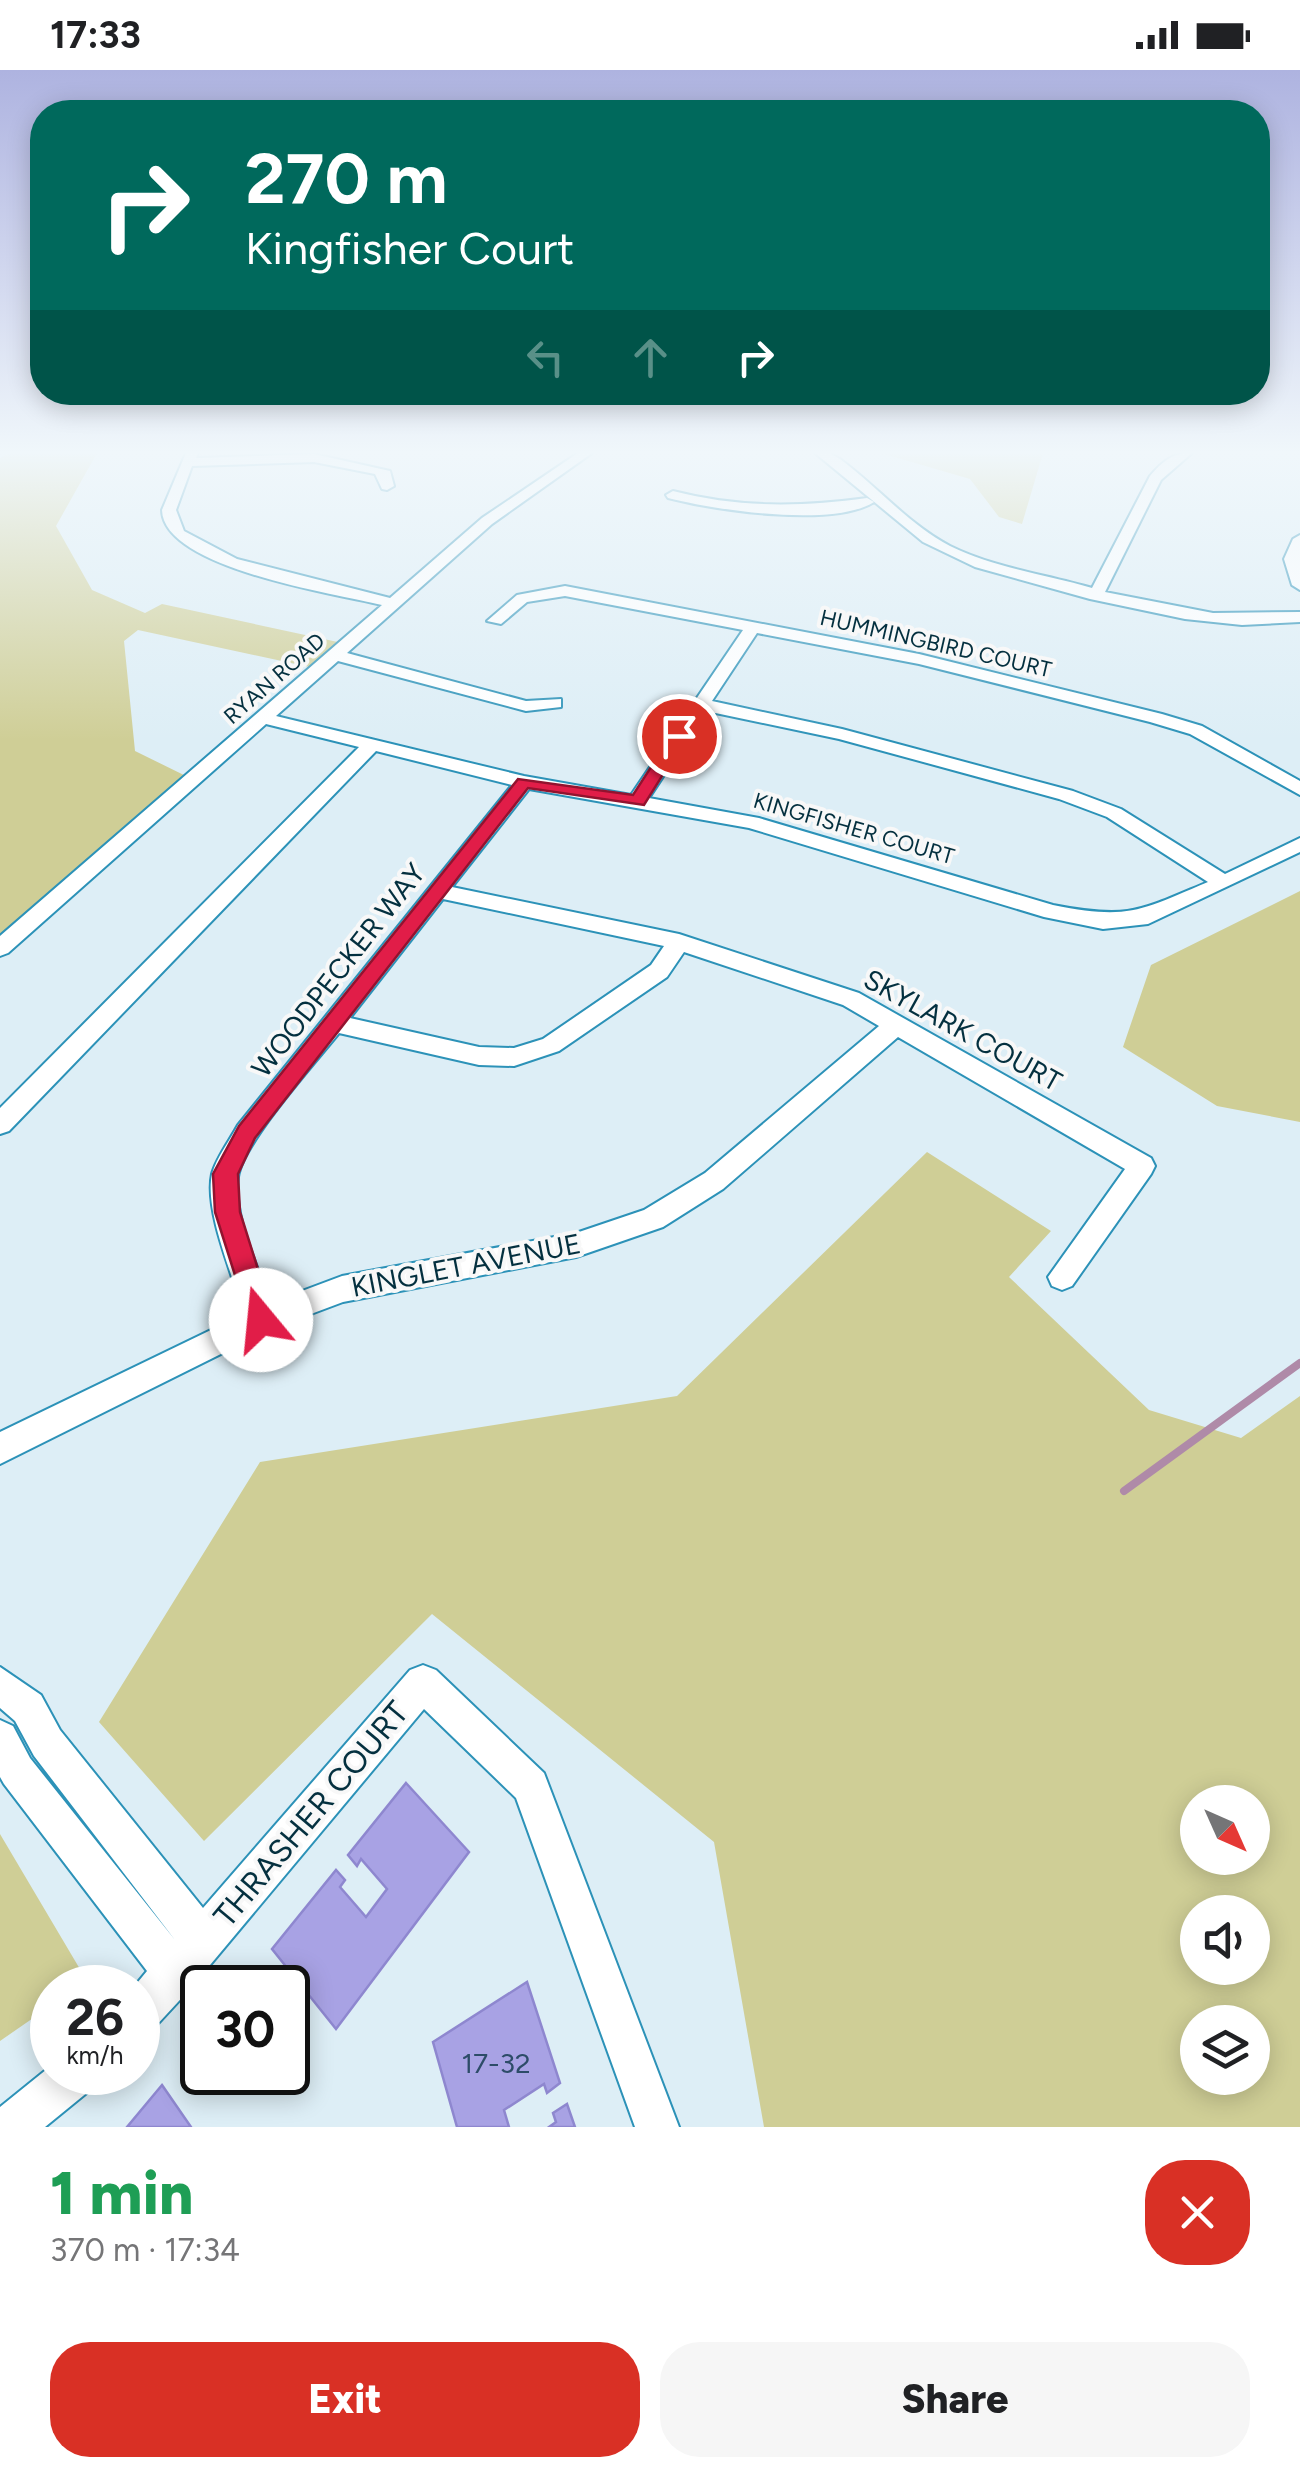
<!DOCTYPE html>
<meta charset="utf-8">
<style>
body{margin:0;font-family:Figtree,sans-serif;background:#f6f6f6;color:#202124;height:100vh;display:flex;flex-direction:column;font-size:38px;white-space:nowrap}
*{box-sizing:border-box;margin:0}
p{font-size:32px;color:#757577}
.icon{flex:none;width:55px;height:55px;fill:none;stroke:currentColor;stroke-width:2;stroke-linecap:round;stroke-linejoin:round}
.map{position:relative;height:2057px;overflow:hidden}
.details{display:flex;flex-direction:column;background:#fff;flex:1}
.details>*{flex:none}
.guide{position:absolute;left:30px;top:30px;width:1240px;height:305px;border-radius:40px;box-shadow:0 5px 25px #0003;background:#00695c;color:#fff;overflow:hidden}
.needle{width:65px;rotate:135deg}
.fabs{position:absolute;left:1180px;top:1715px;display:grid;gap:20px}
.fabs a{display:grid;place-items:center;width:90px;height:90px;border-radius:50%;background:#fff;box-shadow:0 5px 25px #0003;font-size:50px}
.speed{position:absolute;left:30px;top:1895px;display:flex;gap:20px;font-size:50px;font-weight:700;text-align:center}
.speed>*{display:grid;place-content:center;width:130px;height:130px;border-radius:50%;background:#fff;box-shadow:0 5px 25px #0003;line-height:1}
.speed small{font-size:25px;font-weight:400}
.speed .limit{border:5px solid #111;border-radius:15px;background:#fff;color:#111}
.pin{position:absolute;display:grid;place-items:center;width:85px;height:85px;color:#fff;margin:-42px;border:5px solid #fff;border-radius:50%;box-shadow:0 2px 10px #0007}
.me{position:absolute;width:110px;margin:-55px;rotate:343deg;stroke-linejoin:round;filter:drop-shadow(0 0 8px #0008)}
.turn{display:flex;align-items:center;gap:35px;height:210px;padding:0 50px;font-size:45px}
.turn .icon{width:130px;height:130px;stroke-width:2.5}
.turn b{display:block;font-size:70px;line-height:85px}
.lanes{display:flex;align-items:center;height:95px;padding:0 50px;background:#0003;justify-content:center;gap:50px;direction:ltr}
.lanes .off{opacity:.35}
.round{display:grid;place-items:center;flex:none;width:105px;height:105px;border-radius:40px;background:#f6f6f6}
.overview{display:flex;align-items:center;justify-content:space-between;height:170px;padding:0 50px}
h1{font-size:60px;font-weight:800;line-height:75px;color:#1e9e55}
.cta{display:flex;gap:20px;margin-top:auto;padding:20px 50px}
.cta a{flex:1;height:115px;border-radius:40px;background:#d93025;color:#fff;font-size:40px;font-weight:800;line-height:115px;text-align:center}
.cta a+a{background:#f6f6f6;color:#202124}
.status{display:flex;justify-content:space-between;align-items:center;height:70px;padding:0 50px;background:#fff;direction:ltr}
.status svg{height:28px;fill:currentColor}
.map>svg:first-child{display:block}
</style>
<div class="status"><b>17:33</b><svg viewBox="0 0 49 12"><path d="M0 12V9h3v3zM5 12V6h3v6zM10 12V3h3v9zM15 12V0h3v12zM26 1h20v11H26zM47 4h2v5h-2z"/></svg></div>
<div class="map">
<svg width="1300" height="2057" viewBox="0 0 1300 2057">
<rect width="100%" height="100%" fill="#ddeef6"/>
<path fill="#cfce96" fill-rule="evenodd" d="M10,383h87l-41,73 36,64 53,23 17,-9 185,40 -28,25 -181,-39 -14,11 11,110 57,28 -192,169v-490z
M881,383h162l-21,71 -23,-7 -29,-38z
M1300,821v231l-83,-16 -94,-59 28,-82z
M927,1082l124,79 -42,46 140,133 92,28 59,-42v731h-536l-50,-285 -282,-228 -228,227 -105,-119 161,-260 417,-66zM1252,1732v56h-54v-56zM1252,1842v56h-54v-56zM1252,1952v56h-54v-56z
M0,1764l87,147 -9,6 -26,1v17l-52,36z"/>
<g fill="none" stroke-linecap="round" stroke-linejoin="round">
<path stroke="#af8aa8" stroke-width="8" d="M1124,1421l176,-128"/>
</g>
<path fill="#a8a2e4" stroke="#8e87cf" stroke-width="2.5" d="M406,1713l63,69 -133,177 -64,-80 64,-79 9,10 -5,7 26,30 21,-28 -26,-30 -4,7 -9,-11z
M527,1912l33,101 -13,10 -3,-9 -40,26 5,17h-52l-24,-85z
M162,2015l29,42h-64z
M567,2034l8,23h-26l7,-5 -3,-9z"/>
<g fill="none" stroke-linecap="round" stroke-linejoin="round">
<g stroke="#2c92b8" stroke-width="4">
<path id="minor" d="M186,383h12l-2,5 118,-4 76,17 4,15 -7,4 -5,-1 -7,-15 -61,-12 -122,4 -16,44 8,21 53,28 153,39 92,-80 96,-65h14l-100,71 -145,129 179,48 35,-2v8l-35,4 -188,-50 -62,55 248,60 107,19 112,-165 -178,-34 -38,6 -26,22 -14,-3 30,-26 48,-9 354,68 243,60 40,12 98,55v14l-110,-61 -40,-12 -231,-58 -162,-31 -45,68 130,28 231,62 48,18 104,65 75,-36v14l-152,72 -45,5 -59,-12 -295,-89 -220,-39 -77,98 227,47 180,59 292,165 4,8 -4,8 -79,112 -10,4 -10,-4 -4,-9 77,-108 -227,-132 -175,152 -60,38 -87,30 -233,45 -72,27 -271,135v-32l244,-118c-10,-36 -40,-103 -32,-140 4,-16 18,-34 26,-49l274,-340 -136,-34 -367,380 -9,3v-26l359,-361 -93,-23 -258,229 -8,3v-20l382,-331c-46,-11 -219,-37 -220,-95zM706,641l133,28 220,60 48,18 101,65c-69,29 -79,38 -155,23l-294,-87 -110,-20zM443,829l221,47 -13,19 -108,74 -29,9 -35,-1 -129,-29zM684,882l159,53 36,21 -174,147 -61,37 -68,23 -234,43 -72,27c-12,-38 -37,-85 -32,-126 5,-34 77,-114 101,-144l140,32 35,1 45,-15 108,-74z
M815,383h14l11,6c38,28 68,65 110,87 44,22 95,28 142,42l58,-112c13,-15 22,-23 42,-23l-31,27 -56,112 108,21 87,-1v10l-58,3 -57,-6 -95,-20 -115,-32 -52,-25z
M673,421c66,17 127,16 194,7l7,4c-41,26 -159,8 -206,-4l-2,-3z
M1300,465v55l-8,-5 -8,-26 9,-20z
M423,1595l13,5 108,103 135,354h-44l-119,-329 -92,-89 -234,280 -37,40 -15,6v-47h-5l14,-17 -143,-187 -4,-7v-57l13,6 17,32 145,182 -141,-184 -19,-35 -15,-13v-41l41,28 19,35 143,178 207,-238z
M52,1995v7h48l-6,15 -49,40h-45v-20z"/>
</g>
<use href="#minor" fill="#fff" fill-rule="evenodd"/>
</g>
<linearGradient id="sky" x2="0" y2="1"><stop stop-color="#aeb3e0"/><stop offset="0.57" stop-color="#f0f7fb"/><stop offset="1" stop-color="#f0f7fb" stop-opacity="0"/></linearGradient>
<rect width="1300" height="671" fill="url(#sky)"/>
<path fill="#e11d48" stroke="#92132f" stroke-width="2.5" d="M679,661l8,5 -43,69 -116,-17 -273,350 -17,36 2,38 34,108 -4,9 -9,4 -9,-4 -37,-117 -2,-38 26,-48 279,-347 115,16 40,-62z"/>
<g text-anchor="middle" stroke-width="8" stroke-linejoin="round" paint-order="stroke">
<g font-size="22" fill="#04303f" stroke="#f8f8f8">
<text transform="translate(936 573) rotate(13)" y="8">HUMMINGBIRD COURT</text>
<text transform="translate(274 608) rotate(-41)" y="8">RYAN ROAD</text>
<text transform="translate(854 758) rotate(16)" y="8">KINGFISHER COURT</text>
</g>
<g font-size="28" fill="#04303f" stroke="#f8f8f8">
<text transform="translate(338 900) rotate(-52)" y="10">WOODPECKER WAY</text>
<text transform="translate(963 960) rotate(29)" y="10">SKYLARK COURT</text>
<text transform="translate(466 1195) rotate(-11)" y="10">KINGLET AVENUE</text>
</g>
<g font-size="28" fill="#2d4c68">
<text x="496" y="2003">17-32</text>
</g>
<g font-size="32" fill="#04303f" stroke="#f8f8f8">
<text transform="translate(311 1744) rotate(-50)" y="11">THRASHER COURT</text>
</g>
</g>
</svg>
<div class="fabs">
<a><svg class="needle" viewBox="-14 -14 28 28"><path d="M0-13l5 13h-10z" fill="#e53935"/><path d="M0 13l5-13h-10z" fill="#757577"/></svg></a>
<a><svg class="icon" aria-label="sound" viewBox="0 0 24 24"><path d="M4 9h4l5-4v14l-5-4H4zM17 9q2 3 0 6"/></svg></a>
<a><svg class="icon" aria-label="layers" viewBox="0 0 24 24"><path d="M12 4l9 5-9 5-9-5zM3 14l9 5 9-5"/></svg></a>
</div>
<div class="speed"><div>26<small>km/h</small></div><div class="limit">30</div></div>
<div class="pin" style="left:679px;top:666px;background:#d93025"><svg class="icon" aria-label="arrive" viewBox="0 0 24 24"><path d="M6 21V4h12l-3 4 3 4H6"/></svg></div>
<svg class="me" style="left:261px;top:1250px" viewBox="-20 -20 40 40"><circle r="19" fill="#fff"/><path d="M0-13L10 11 0 6-10 11z" fill="#e11d48"/></svg>
<div class="guide">
<div class="turn"><svg class="icon" aria-label="right" viewBox="0 0 24 24"><path d="M7 20v-9h11M14 6l5 5-5 5"/></svg><div><b>270 m</b>Kingfisher Court</div></div>
<div class="lanes"><svg class="icon off" aria-label="left" viewBox="0 0 24 24"><path d="M17 20v-9H6M10 6l-5 5 5 5"/></svg><svg class="icon off" aria-label="ahead" viewBox="0 0 24 24"><path d="M12 20V5M6 11l6-6 6 6"/></svg><svg class="icon" aria-label="right" viewBox="0 0 24 24"><path d="M7 20v-9h11M14 6l5 5-5 5"/></svg></div>
</div>
</div>
<section class="details">
<div class="overview"><div><h1>1 min</h1><p>370 m · 17:34</p></div><a class="round" style="background:#d93025;color:#fff"><svg class="icon" aria-label="close" viewBox="0 0 24 24"><path d="M6 6l12 12M18 6L6 18"/></svg></a></div>
<div class="cta"><a>Exit</a><a>Share</a></div>
</section>
